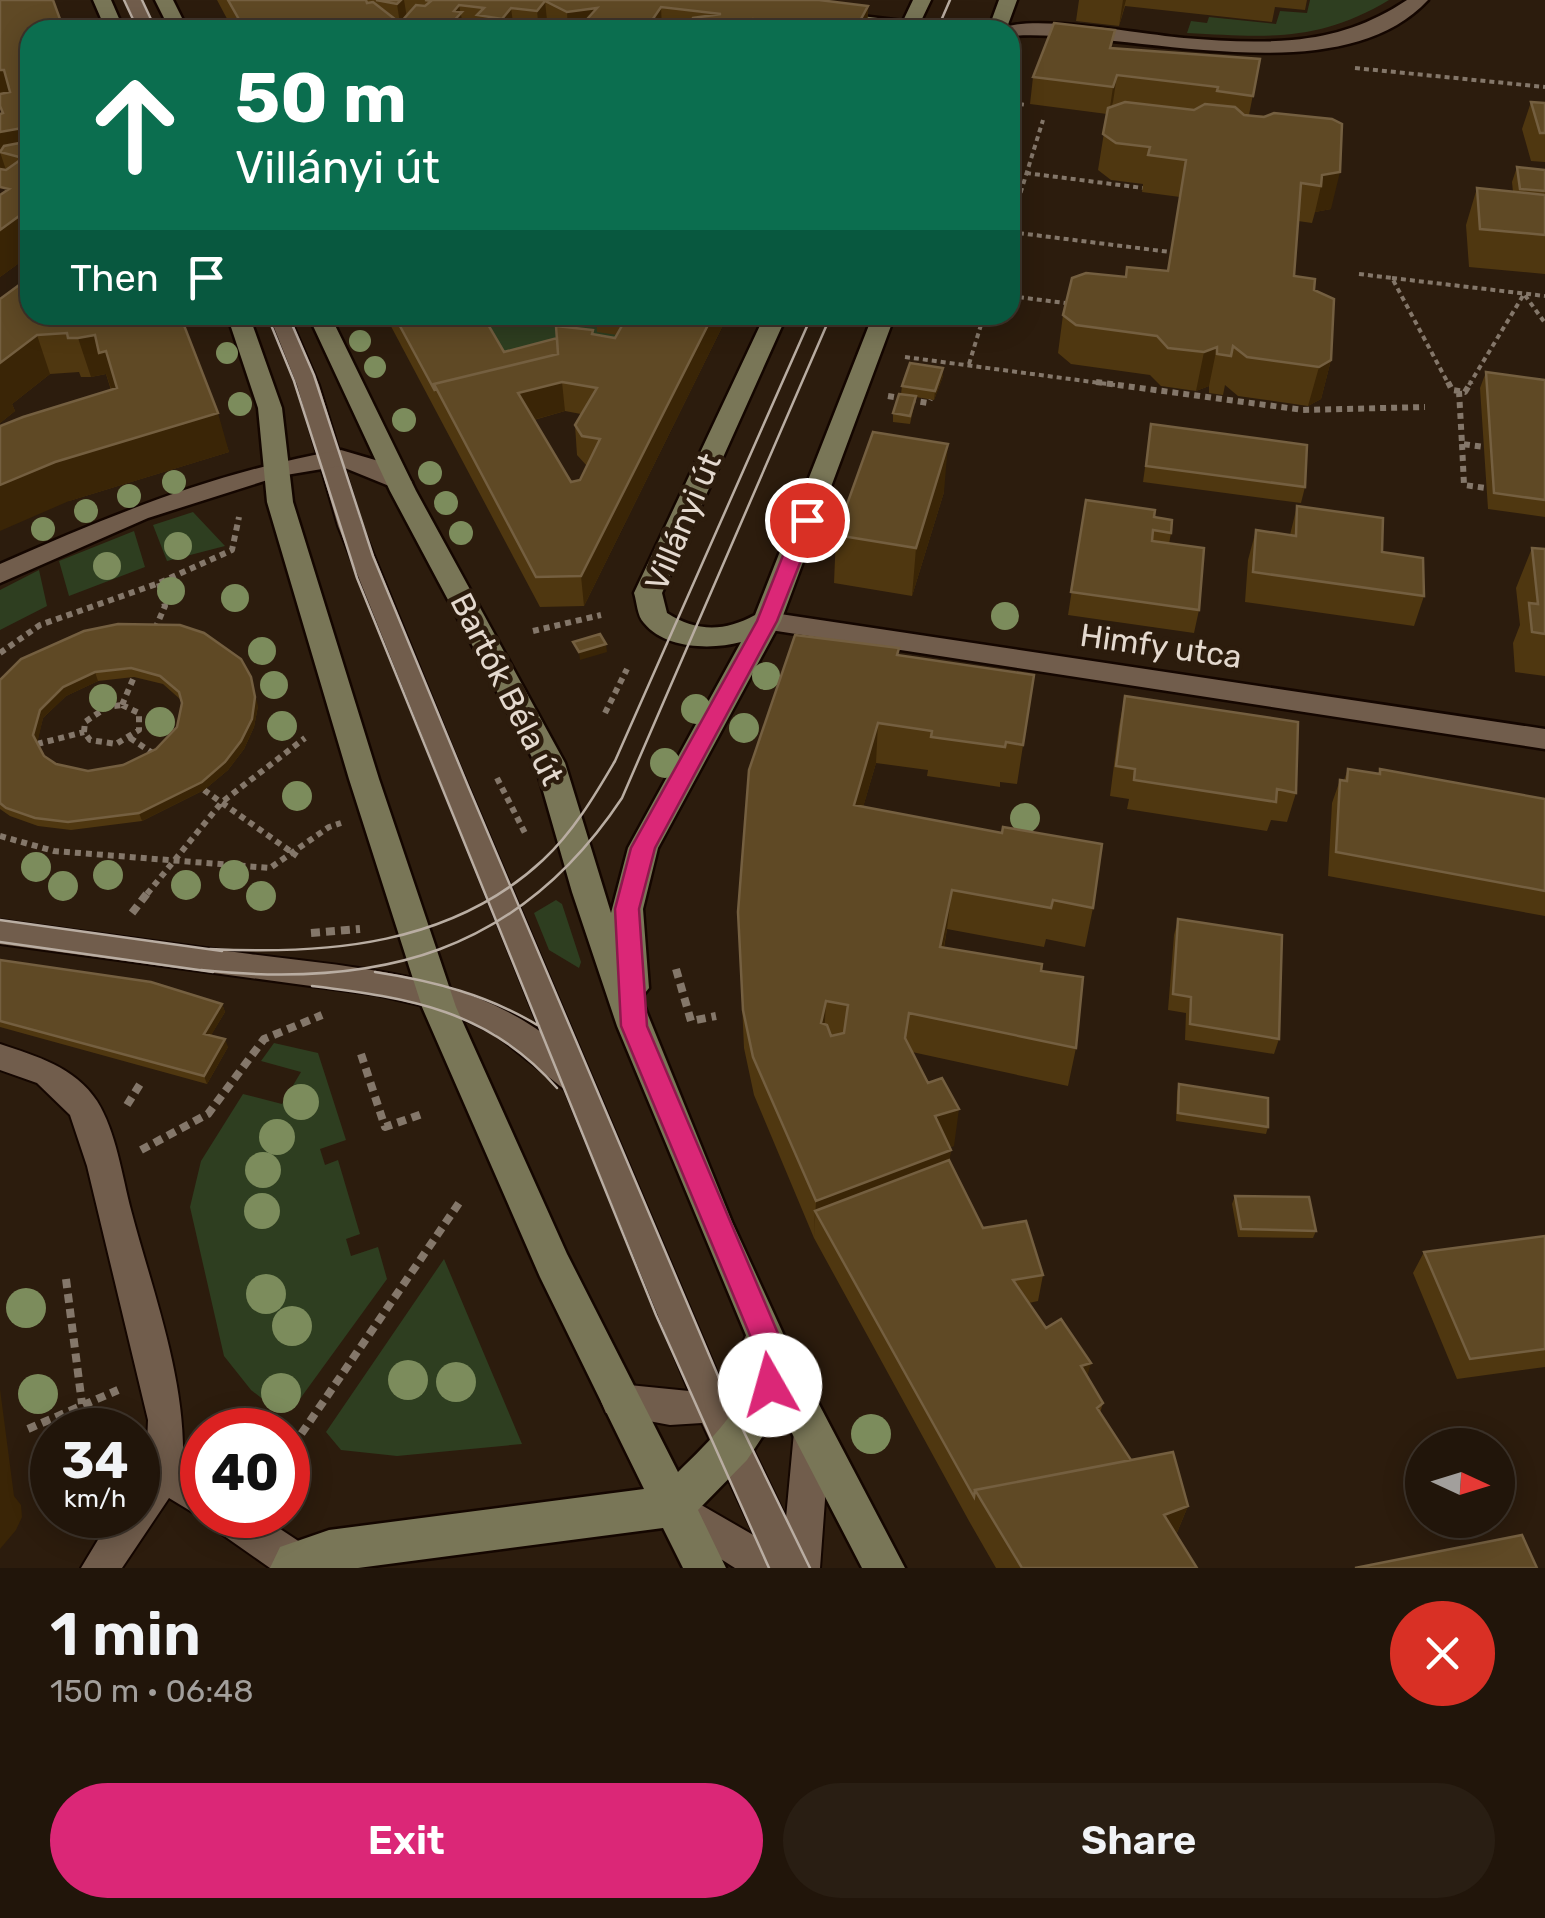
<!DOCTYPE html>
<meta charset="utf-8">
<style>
body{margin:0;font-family:Rubik,sans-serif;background:#291e13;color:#f1f3f6;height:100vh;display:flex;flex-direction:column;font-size:38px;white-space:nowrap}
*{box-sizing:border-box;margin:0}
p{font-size:32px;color:#a29f9c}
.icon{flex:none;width:55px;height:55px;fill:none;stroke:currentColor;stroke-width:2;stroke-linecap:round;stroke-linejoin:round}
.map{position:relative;height:1568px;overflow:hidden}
.drawer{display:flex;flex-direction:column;background:#21150a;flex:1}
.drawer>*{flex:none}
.guide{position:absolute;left:20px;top:20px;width:1000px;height:305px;border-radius:30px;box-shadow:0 5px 25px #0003,0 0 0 2px #3e342b;background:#0b6e4f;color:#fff;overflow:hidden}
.needle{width:65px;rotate:94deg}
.tools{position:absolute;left:1405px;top:1428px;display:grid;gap:20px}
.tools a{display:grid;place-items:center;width:110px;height:110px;border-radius:50%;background:#21150a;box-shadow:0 5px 25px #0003,0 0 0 2px #3e342b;font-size:50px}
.speed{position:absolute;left:30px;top:1408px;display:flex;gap:20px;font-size:50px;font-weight:700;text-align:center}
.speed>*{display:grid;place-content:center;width:130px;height:130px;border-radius:50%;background:#21150a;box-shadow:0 5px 25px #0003,0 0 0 2px #3e342b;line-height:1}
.speed small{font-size:25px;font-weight:400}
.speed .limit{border:15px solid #d22;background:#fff;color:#111}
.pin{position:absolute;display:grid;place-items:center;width:85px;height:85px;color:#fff;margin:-42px;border:5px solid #fff;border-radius:50%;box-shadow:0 2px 10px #0007}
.me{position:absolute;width:110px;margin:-55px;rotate:353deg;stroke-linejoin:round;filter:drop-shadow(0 0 8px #0008)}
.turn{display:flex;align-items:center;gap:35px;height:210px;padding:0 50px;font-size:45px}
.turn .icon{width:130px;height:130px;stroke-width:2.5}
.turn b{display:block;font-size:70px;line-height:85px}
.then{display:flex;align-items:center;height:95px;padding:0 50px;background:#0003;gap:20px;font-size:38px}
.round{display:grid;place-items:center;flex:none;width:105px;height:105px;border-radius:52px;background:#291e13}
.headline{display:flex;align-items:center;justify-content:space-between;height:170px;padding:0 50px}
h1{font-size:60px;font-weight:600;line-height:75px}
.button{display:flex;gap:20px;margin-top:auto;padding:20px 50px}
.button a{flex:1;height:115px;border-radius:60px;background:#db2777;color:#fff;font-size:40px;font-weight:600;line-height:115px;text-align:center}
.button a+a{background:#291e13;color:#f1f3f6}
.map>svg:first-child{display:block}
</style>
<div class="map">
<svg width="1545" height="1568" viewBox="0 0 1545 1568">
<rect width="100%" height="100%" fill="#2c1c0d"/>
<path fill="#2e3e20" d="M1310,0h79c-71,43 -124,37 -202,33l4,-12 16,2 2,-6 67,7 4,-13 27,2z
M469,315h138l27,23 -127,37z
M193,512l32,34 -58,15 -14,-36z
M134,531l11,36 -76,29 -10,-35z
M39,570l8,36 -47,24v-40z
M556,900l6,4 19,58 -2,6 -30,-18 -15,-37z
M274,1043l44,10 28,87 -26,9 5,16 13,-5 22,74 -14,5 5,17 27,-9 9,32 -90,124 -19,8 -27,-21 -27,-34 -34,-149 11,-46 42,-67 39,10 19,-32 -40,-11z
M444,1259l78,185 -125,12 -56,-6 -15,-18z"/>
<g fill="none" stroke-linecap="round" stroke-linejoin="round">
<g stroke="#140600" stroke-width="4">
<path id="lane" d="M125,0h16l14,30h-16z
M269,315h20l30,70 43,141 93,229 264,622 20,-26 12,-27 12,-5 12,5 6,12c-12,28 -22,55 -47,74l52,108 8,-86 5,-13 13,-5 13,5 5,13 -10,136h-85l-71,-45 -6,-13 6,-13 13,-6 78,45 -53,-113 -32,2 -64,-12 -5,-12 5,-12 13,-5 70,7 -124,-301 -70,-56 -46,-22 -72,-17 -377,-51v-24c83,12 166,23 250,34 99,13 206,18 291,78l-203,-506 -41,-141z
M0,1044c36,12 75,23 97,57 19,30 25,75 34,109 22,83 55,168 52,254l19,13v38h57l50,33 5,14 -2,6h-42l-57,-40 -6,-12 -5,2 -33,-20 -47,70h-41l32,-53h25v-36l8,-12 2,-47 -61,-254 -17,-51 -33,-32 -37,-13z"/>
</g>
<g stroke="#140600" stroke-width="5">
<path id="street" d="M1407,0h21c-91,98 -302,28 -418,36v-6h-9c21,-18 148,5 183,8 35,3 72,5 108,2 43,-4 79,-16 115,-40z
M341,450l41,12 30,20 -13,8 -59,-24 -60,10 -132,42 -148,65v-19c113,-50 219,-93 341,-114z
M767,612l778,117v20l-788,-121 -4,-7 4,-7z"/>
</g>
<g stroke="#140600" stroke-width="5">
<path id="secondary" d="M93,0h18l13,30h-18z
M155,0h18l15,30h-18z
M913,0h18l-11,23 18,7c-29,0 -98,4 -119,-13l9,-5 75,9z
M999,0h18l-11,30h-18z
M227,315h22l33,93 11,94 86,277 77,228 111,247 111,218c34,-33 64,-63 80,-108l-141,-338 -45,-134 -37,-129 -145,-272 -82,-176h22l86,176 149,272 46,150 17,-65 113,-206c-29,8 -76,7 -97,-19 -7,-7 -7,-21 -10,-30l131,-278h22l-125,278 5,20c30,19 57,19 88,2l118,-300h22l-114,306 -123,227 -15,61 6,79 -8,10 91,224 59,129 114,217h-43l-82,-158 -33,50 -49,50 28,58h-43l-20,-40 -305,40h-88l10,-21 49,-17 315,-41 -104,-212 -118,-270 -73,-228 -82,-277 -9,-94z"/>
</g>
<path stroke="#84776a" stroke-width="4" stroke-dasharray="5 4" stroke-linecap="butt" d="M1355,68l190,19
M1010,103l17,2
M1026,173l117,15
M1010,227l33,-107
M1010,232l160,20
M1359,274l33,4 57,107
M1392,278l153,18
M1010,296l63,8
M905,357l210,28
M969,364l15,-49
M1469,385l55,-91 21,29"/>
<path stroke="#84776a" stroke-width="6" stroke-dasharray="6 5" stroke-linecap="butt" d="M1096,382l207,28 122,-3
M1448,382l4,8 13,2 6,-10
M1459,391l3,53 22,3
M888,396l40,7 2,-4
M1462,444l2,41 22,3
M155,629l10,-23 -6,-23
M533,631l68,-16
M0,653l40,-28 119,-42 73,-33 7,-33
M122,705l17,8v17l-23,14 -26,-4 -6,-8 1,-10 22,-15z
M122,705l12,-28
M605,713l22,-44
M130,738l24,16
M37,744l47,-12
M497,778l29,57
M204,790l93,66
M0,836l54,15 216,17 59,-41 12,-4
M147,894l75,-92 83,-64"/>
<path stroke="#84776a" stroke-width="8" stroke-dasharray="9 6" stroke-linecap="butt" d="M132,913l17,-22
M311,933l49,-4
M676,969l15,52 25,-5
M361,1054l24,73 37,-13
M127,1105l15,-24
M141,1150l67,-36 56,-75 58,-24
M66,1279l16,125
M28,1429l90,-39
M293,1446l166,-243"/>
<use href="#lane" fill="#715d4c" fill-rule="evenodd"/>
<use href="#street" fill="#715d4c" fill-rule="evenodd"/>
<use href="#secondary" fill="#797657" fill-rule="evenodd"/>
<path stroke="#b9ada2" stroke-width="2.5" d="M124,0l14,30
M142,0l14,30
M937,30l13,-30
M267,315l27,66 63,197 299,737 113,253
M288,315l26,60 59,181 95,230 259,611 83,171
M0,920l222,31
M0,942l213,30
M210,949c117,6 242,-4 333,-89 30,-28 51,-63 72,-99l197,-446
M201,970c178,19 318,-17 421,-172l209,-483
M375,972c59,9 113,23 164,54
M312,986c98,12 177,24 245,102"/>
</g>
<g fill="#7c8c5c">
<circle cx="360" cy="341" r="11"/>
<circle cx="227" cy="353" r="11"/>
<circle cx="375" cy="367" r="11"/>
<circle cx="240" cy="404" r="12"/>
<circle cx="404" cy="420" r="12"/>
<circle cx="430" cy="473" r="12"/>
<circle cx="174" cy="482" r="12"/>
<circle cx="129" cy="496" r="12"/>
<circle cx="446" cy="503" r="12"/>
<circle cx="86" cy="511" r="12"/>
<circle cx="43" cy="529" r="12"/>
<circle cx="461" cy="533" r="12"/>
<circle cx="178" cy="546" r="14"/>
<circle cx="107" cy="566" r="14"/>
<circle cx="171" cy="591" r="14"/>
<circle cx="235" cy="598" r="14"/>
<circle cx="1005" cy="616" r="14"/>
<circle cx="262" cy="651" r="14"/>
<circle cx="766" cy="676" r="14"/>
<circle cx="274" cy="685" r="14"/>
<circle cx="103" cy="698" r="14"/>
<circle cx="696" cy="709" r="15"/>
<circle cx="160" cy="722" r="15"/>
<circle cx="282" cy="726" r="15"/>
<circle cx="744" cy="728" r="15"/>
<circle cx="665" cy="763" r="15"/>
<circle cx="297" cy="796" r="15"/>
<circle cx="1025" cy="818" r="15"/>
<circle cx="36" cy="867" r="15"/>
<circle cx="108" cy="875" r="15"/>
<circle cx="234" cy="875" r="15"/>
<circle cx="186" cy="885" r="15"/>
<circle cx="63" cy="886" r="15"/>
<circle cx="261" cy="896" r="15"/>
<circle cx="301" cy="1102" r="18"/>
<circle cx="277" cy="1137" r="18"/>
<circle cx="263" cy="1170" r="18"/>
<circle cx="262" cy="1211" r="18"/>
<circle cx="266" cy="1294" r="20"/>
<circle cx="26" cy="1308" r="20"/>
<circle cx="292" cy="1326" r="20"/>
<circle cx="408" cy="1380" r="20"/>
<circle cx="456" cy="1382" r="20"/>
<circle cx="281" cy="1393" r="20"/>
<circle cx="38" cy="1394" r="20"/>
<circle cx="871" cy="1434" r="20"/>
</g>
<path fill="#4f3710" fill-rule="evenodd" d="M217,0h602l49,6 -1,24h-634z
M1079,0h228l-2,10 -30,-3 -3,15 -147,-16 -6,20 -43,-5z
M30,30v225l-30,22 9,-88 -9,-2v-73l2,-1z
M1113,48l147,11 -11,56 83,4 -1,90 -16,3 -3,11 -14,-2 -4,55 20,14 17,70 -10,39 -13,7 -70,-10 -13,-11 -2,10 -14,-2v-7l-13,5 -35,-5 -11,-11 -79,-11 -13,-11 5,-38 63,-38 42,-6 12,-74 -38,-5 1,-8 -32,-4 -13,-10 9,-56 -77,-10 3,-27z
M1531,102l14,1v59l-14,-1 -9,-32z
M1517,167l28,3v104l-76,-7 -3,-42 11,-37 36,4 -1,-10z
M0,299l180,16 49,137 -160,49 42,-111 -5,-16 -15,3h-10l-2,-5 -29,2 -38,30 3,7 -15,12z
M385,315h104l2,15 13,22 90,-18 21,4 2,-3 -20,-3 -1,-17h132l-144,291 -44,1zM565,411l16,3 -6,11 2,30 10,11 -7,14 -9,2 -37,-62z
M943,368v8l-9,24 -18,-3 -6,27 -17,-2v-9l8,-19 1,-8z
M1486,372l59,8v137l-57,-8 -8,-121z
M1151,424l154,63 -4,16 -158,-21z
M944,492l-32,104 -78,-13 2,-48z
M1086,500l68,17 17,16 -2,11 30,66 -5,23 -126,-18z
M1297,506l85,46 42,44 -10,30 -169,-24 3,-42 8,-30 34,5z
M1532,548l13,1v127l-30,-4 -2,-29 7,-18 -4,-37z
M118,624l140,82 -4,21 -10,22 -16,21 -24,20 -62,31 -71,9 -33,-4 -28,-10 -10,-7v-129zM134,677l29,7 18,16 1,3 -5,24 -21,22 -33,16 -35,6 -32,-7 -12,-8 -7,-14 6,-24 23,-22 32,-15z
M899,655l135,20 -17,109 -17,-2v5l-73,-11 1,-6 -52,-7 -13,44 230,101 -8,39 -39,-8 -2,8 -97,-18 -3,19 97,23 35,77 -8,38 -156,-34 42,94 -5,1 2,3 -2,10 34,68 60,47 -5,26 -9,2 17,25 41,48 16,27 -3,10 31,47 57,46 -12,29 21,33h-201l-27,-47 -155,-283 -60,-143 -10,-47 -6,-136z
M1125,696l171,97 -9,29 -16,-2 -4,11 -140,-22 2,-10 -19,-3 9,-70z
M1348,769l30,5 2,-5 165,30v117l-217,-40 4,-73 8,-23h4z
M1178,919l101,120 -5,15 -89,-14 1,-27 -18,-3 6,-75z
M0,960l222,44 3,8 -14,23 17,12 -21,37 -207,-57z
M1179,1084l89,43 -2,7 -90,-13 1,-29z
M1235,1196l81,35 -3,7 -75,-1 -6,-33z
M1545,1236v131l-88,12 -44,-106 11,-21z"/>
<path fill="#3a2506" d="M401,0h3l5,30h-8l-4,-26z
M1123,0h3l-7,26z
M545,1l3,29h-9l-2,-19z
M459,5l5,25h-19l9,-19z
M868,6l-1,24h-12z
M661,7l1,23h-16z
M511,8l3,22h-11l-1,-11z
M597,8l1,22h-30l-1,-18z
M357,20l2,10h-45v-2z
M0,70h4l12,36 -16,-6z
M1117,75l-4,27 -4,12 4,-27z
M28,127l2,8v30l-7,-7 -23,-6 6,18 -6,1v-39z
M1340,172l-9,37 -16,3 6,-26 1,-11z
M30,208v47l-30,22v-47z
M489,315l3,22 -9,-21z
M713,315h15l-144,291 -3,-30z
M37,335l13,39 -38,30 3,7 -15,12v-60z
M95,335l11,16 12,39 -6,1 -6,-17 -15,3 -13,-39z
M1217,347l-8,39 -13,5 8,-39z
M1331,360l-10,39 -13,7 11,-39z
M943,368v8l-9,24 1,-9z
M562,382l3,29 -43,12 -4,-29z
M218,413l11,39 -160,49 -69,30v-46l55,-23z
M948,444l-4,48 -32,104 4,-48z
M606,644l1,8 -27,8 -1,-8z
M95,672l3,9 -32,15 -23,22 -6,26 -4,-9 7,-25 23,-23z
M251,677l7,29 -4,21 -10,22 -16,21 -24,20 -62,31 -3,-8z
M878,723l-2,40 -24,82 2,-40z
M952,890l-5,39 -11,57 4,-39z
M826,1001l-2,38 -3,-16z
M222,1004l3,8 -18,30 -3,-8z
M225,1039l3,8 -21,37 -3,-8z
M959,1109l-5,37 -24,7 5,-37z
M951,1150l-5,37 -131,24 -1,27 2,-37z
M1091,1363l-7,25 -3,-22z
M0,1389l14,107 7,9 1,12 -6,13 -16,19z
M1188,1506l-13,31 -11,-22z"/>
<path fill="#5f4925" stroke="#745f40" stroke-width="2.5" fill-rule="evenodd" d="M0,0h53l11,30h-34v110l-2,-13 -28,5v-18l3,-1 -3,-7v-12l10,-2 -6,-22h-4z
M228,0h138l1,3 6,-1 27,21 16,-18 9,1 6,-5 -6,-1h394l49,6 -13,24h-64l4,-6 -42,-5 -7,11h-61l8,-12 28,-4 -60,-7 -15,22 8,1h-90l7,-6 10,2 16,-18 -30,4 -22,-11 -8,10 -26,-3 -9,11 -25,-4 7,-7 -25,-3 -5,6 8,1 -17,18h-82l-6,-10 -43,8 1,2h-70z
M376,0h25l-4,4z
M1054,23l61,7 -5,18 150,11 -7,37 -36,-5 1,-4 -101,-12 -4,12 -80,-10z
M1125,102l69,8 11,-6 30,3 9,8 20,2 10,-4 58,6 10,5 -2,48 -18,3 -1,11 -20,-3 -7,93 21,3 -1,11 20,9 -3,61 -12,7 -72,-10 -14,-11 -2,10 -14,-2v-7l-13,5 -36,-4 -11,-12 -81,-11 -13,-10 9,-37 14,-5 40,4 1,-10 41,4 18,-111 -38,-5 2,-8 -34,-4 -13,-9 5,-26z
M1531,102l14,1v30h-5z
M30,141v67l-30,22v-35l9,-6 -9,-2v-18l6,1 17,-12 -23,-6 4,-6z
M1517,167l28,3v21l-25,-2z
M1477,188l68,7v40l-65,-6z
M30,277v38h150l38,98 -163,49 -55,23v-59l23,-9 94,-29 -11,-37 -7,2 -4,-18 -17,3h-10l-1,-5 -30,2 -37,28v-64z
M394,315h94l-5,1 21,36 53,-14 1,16 -124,30 1,7z
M628,315h85l-132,261 -45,1 -102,-193 124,-30 -2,-28 37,4 -1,4 23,4zM562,382l35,6 -22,37 7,11 18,3 -20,41 -9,2 -53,-89z
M910,363l33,5 -8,23 -33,-5z
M1486,372l59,8v120l-51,-7z
M899,394l17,2 -6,20 -17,-3z
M1151,424l156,21 -2,42 -159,-21z
M873,432l75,12 -32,104 -80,-13z
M1086,500l69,10 -1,7 18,3 -1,13 -18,-3 -1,11 52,7 -5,62 -128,-18z
M1297,506l86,12 -1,34 41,6 1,38 -171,-24 3,-42 40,6z
M1532,548l13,1v85l-13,-2 -3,-29 9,1z
M118,624l62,1 24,8 37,26 10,18 4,20 -3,22 -11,22 -16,21 -23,20 -63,31 -71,9 -33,-4 -29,-10 -6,-5v-123l21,-21 63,-28zM131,668l29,8 19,16 3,11 -5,24 -21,22 -33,16 -35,6 -32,-7 -12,-8 -11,-21 7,-25 23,-23 32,-15z
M600,634l6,10 -27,8 -6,-10z
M795,635l104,13 -2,7 137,20 -11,70 -17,-3 -1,5 -74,-10 1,-6 -54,-8 -24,82 148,28 1,-6 99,17 -9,64 -40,-8 -2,8 -99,-18 -12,57 102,17 -1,7 42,6 -7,71 -167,-35 -4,25 23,45 14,-5 17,31 -24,7 16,34 -135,51 -63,-144 -10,-47 -5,-98 11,-142zM826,1001l22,4 -4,28 -13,3 -4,-11 -6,-2z
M1125,696l173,26 -2,71 -19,-4 -1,13 -142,-22 1,-11 -19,-3z
M1348,769l32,5v-5l165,30v92l-209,-39 4,-72 7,1z
M1178,919l104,16 -3,104 -89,-15 1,-27 -18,-3z
M0,960l151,22 71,22 -18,30 21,5 -21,37 -204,-55z
M1179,1084l89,14v29l-90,-14z
M949,1160l34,68 43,-7 17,54 -30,5 33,48 15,-9 30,44 -10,3 22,37 -6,5 34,52 -156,30 -1,7 -159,-286z
M1235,1196l74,1 7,34 -75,-2z
M1545,1236v113l-75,10 -46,-107z
M1173,1452l15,54 -24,9 33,53h-175l-47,-78z
M1522,1535l15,33h-182z"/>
<path fill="#db2777" stroke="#8e194d" stroke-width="2.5" d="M807,513l10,7 -40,101 -122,227 -16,61 8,117 144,338 -11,31 -10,4 -11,-4 -4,-10 7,-21 -141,-338 -6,-117 16,-61 126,-227 40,-101z"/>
<g text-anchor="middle" stroke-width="9" stroke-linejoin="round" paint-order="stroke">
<g font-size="32" fill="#e4d9cf" stroke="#2c1c0d">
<text transform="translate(683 522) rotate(-67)" y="11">Villányi út</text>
<text transform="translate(1161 646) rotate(8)" y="11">Himfy utca</text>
<text transform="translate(507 689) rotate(63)" y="11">Bartók Béla út</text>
</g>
</g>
</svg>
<div class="tools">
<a><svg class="needle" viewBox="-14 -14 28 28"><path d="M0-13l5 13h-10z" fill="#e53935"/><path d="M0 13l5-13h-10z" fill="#a29f9c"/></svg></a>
</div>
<div class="speed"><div>34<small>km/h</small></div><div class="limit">40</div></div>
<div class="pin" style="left:807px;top:520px;background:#d93025"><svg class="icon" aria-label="arrive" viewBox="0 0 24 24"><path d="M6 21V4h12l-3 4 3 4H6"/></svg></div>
<svg class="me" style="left:770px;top:1385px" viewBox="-20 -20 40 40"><circle r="19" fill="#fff"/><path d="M0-13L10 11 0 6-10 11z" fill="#db2777"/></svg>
<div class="guide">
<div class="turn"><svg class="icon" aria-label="ahead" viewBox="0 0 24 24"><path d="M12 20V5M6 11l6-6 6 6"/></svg><div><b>50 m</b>Villányi út</div></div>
<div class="then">Then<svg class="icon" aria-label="arrive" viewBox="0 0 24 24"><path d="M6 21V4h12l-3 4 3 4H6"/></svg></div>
</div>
</div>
<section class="drawer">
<div class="headline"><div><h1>1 min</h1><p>150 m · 06:48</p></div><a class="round" style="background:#d93025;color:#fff"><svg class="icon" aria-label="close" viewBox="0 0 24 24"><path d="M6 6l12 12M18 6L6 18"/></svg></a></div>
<div class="button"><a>Exit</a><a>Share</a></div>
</section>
